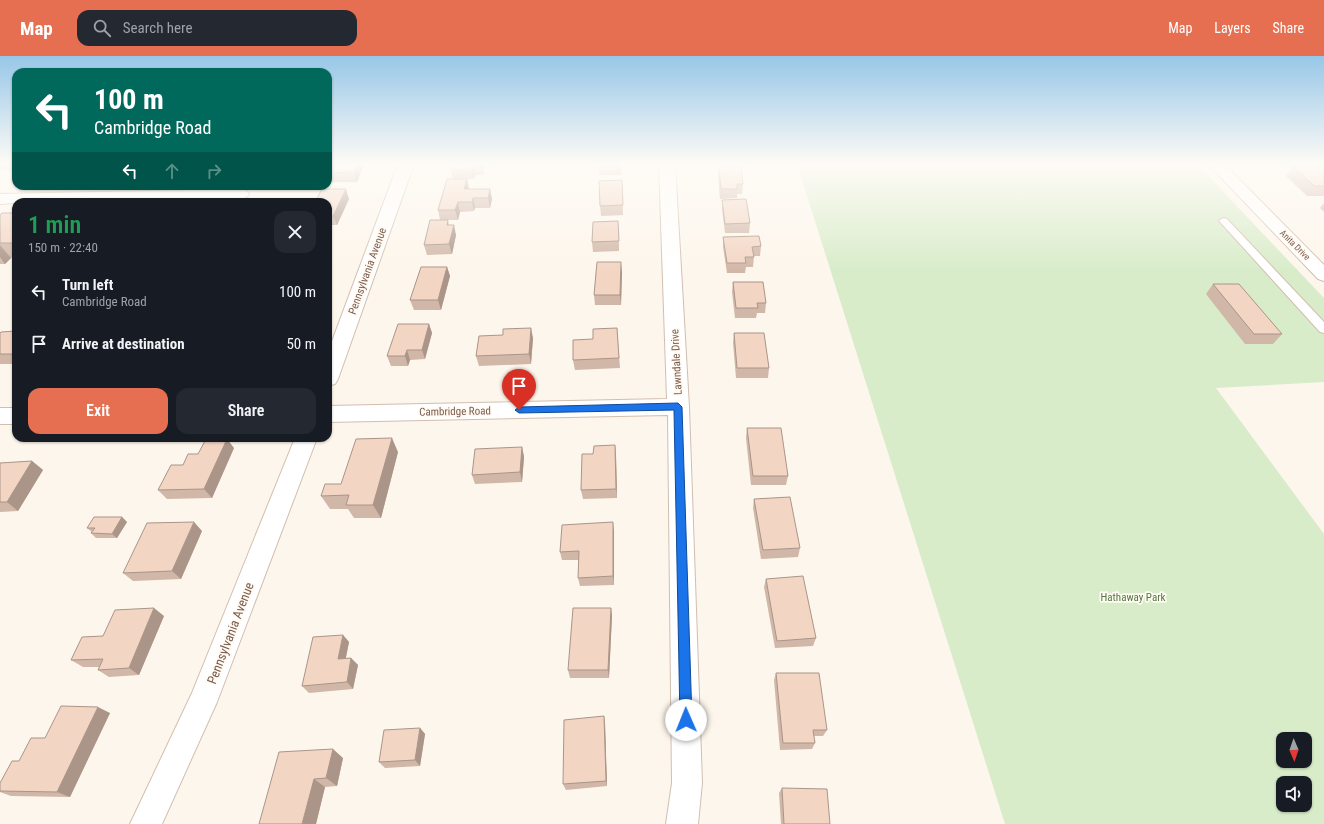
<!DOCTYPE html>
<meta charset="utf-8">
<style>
body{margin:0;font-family:"Roboto Condensed",sans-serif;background:#242831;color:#f1f3f6;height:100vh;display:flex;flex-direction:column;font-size:15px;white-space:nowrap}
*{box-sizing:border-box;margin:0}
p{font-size:13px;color:#9ea1a6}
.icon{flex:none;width:22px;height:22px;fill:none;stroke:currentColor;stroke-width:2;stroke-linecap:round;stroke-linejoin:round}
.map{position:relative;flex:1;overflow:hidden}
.panel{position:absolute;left:12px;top:142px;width:320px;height:244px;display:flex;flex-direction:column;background:#171b24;border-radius:12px;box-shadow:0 1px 3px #0004}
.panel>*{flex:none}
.top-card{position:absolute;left:12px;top:12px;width:320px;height:122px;border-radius:12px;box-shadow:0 1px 3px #0004;background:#00695c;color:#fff;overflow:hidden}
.needle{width:26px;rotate:178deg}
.fabs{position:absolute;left:1276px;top:676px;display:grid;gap:8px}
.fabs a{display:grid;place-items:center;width:36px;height:36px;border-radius:8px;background:#171b24;box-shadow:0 1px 3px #0004;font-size:20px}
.pin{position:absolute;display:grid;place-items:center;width:34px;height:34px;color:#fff;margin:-41px -17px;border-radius:50% 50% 50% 0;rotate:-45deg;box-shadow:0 0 4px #0007}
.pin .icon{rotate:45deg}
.me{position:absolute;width:44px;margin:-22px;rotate:359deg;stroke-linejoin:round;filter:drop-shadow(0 0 3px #0008)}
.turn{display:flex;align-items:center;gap:14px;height:84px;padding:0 16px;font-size:18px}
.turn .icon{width:52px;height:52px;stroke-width:2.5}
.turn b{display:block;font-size:28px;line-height:34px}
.lanes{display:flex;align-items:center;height:38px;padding:0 16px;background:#0003;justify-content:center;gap:20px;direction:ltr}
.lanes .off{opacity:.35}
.round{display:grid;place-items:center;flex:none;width:42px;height:42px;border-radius:12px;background:#242831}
.headline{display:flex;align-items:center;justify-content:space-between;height:68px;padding:0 16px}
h1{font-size:24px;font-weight:600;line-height:30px;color:#1e9e55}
.button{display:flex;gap:8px;margin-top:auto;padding:8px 16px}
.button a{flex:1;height:46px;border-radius:12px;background:#e76f51;color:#fff;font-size:16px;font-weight:600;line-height:46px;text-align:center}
.button a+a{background:#242831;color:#f1f3f6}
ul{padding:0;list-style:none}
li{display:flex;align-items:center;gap:12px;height:52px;padding:0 16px}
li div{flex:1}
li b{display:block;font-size:15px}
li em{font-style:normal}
header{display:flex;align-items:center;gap:24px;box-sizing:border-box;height:56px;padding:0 20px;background:#e76f51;color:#fff}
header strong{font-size:19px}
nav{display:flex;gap:22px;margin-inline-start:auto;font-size:14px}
.search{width:280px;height:36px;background:#242831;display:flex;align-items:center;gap:10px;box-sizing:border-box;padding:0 14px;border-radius:12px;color:#9ea1a6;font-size:15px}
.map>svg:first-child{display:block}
</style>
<header>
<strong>Map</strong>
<div class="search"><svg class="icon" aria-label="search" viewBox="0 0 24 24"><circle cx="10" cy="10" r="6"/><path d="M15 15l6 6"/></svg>Search here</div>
<nav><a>Map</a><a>Layers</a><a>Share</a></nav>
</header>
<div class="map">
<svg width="1324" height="768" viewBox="0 0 1324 768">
<rect width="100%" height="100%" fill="#fdf6ec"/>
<path fill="#d8ecc9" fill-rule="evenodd" d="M797,108h400l127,134v84l-108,6 108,146v290h-319zM1283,683h22v22h-22zM1283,727h22v22h-22z"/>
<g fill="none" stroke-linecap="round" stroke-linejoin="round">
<g stroke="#d1beb0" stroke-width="2">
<path id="lane" d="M1224,162l3,1 97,103v11l-4,-1 -99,-109 -2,-2 2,-2z"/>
</g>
<g stroke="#d1beb0" stroke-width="2">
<path id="street" d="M398,108h16l-76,215 -3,5 -7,2v-34z
M659,108h16l14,243 13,376 -4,41h-32l6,-41 -4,-368 -340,7v-16l339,-7z
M1208,108h16l100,101v16l-6,-2z
M241,133l6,2 2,3 -2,3 -6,2 -225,3v1l-16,1v-10z
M0,352h16v16h-16z
M295,382h22l-100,264 -55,122h-32l62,-131z"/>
</g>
<use href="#lane" fill="#fff" fill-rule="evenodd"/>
<use href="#street" fill="#fff" fill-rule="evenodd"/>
</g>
<path fill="#d1b7a8" d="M0,108h16v6h-16z
M328,108h36l-7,18h-27l-2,-5z
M452,108h33l-2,11h-8l-1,4h-21l-2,-9z
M598,108h23v11h-22z
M710,108h32v1l-32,1z
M1293,110l31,20v10h-17l-21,-20z
M719,111l24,17 -1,10h-5v4l-17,1 -2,-22z
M467,123l2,10h21l2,10 -2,9h-15l-1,3 -14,1 -2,8h-10l1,5 7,10 -4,19 -25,1 -3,-10 16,-25 -2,-10z
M622,124l1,35 -22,1 -1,-10z
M349,143l-12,26h-9v-23z
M722,144l28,23 -1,10h-24l-3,-24z
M1324,147v9l-4,-4z
M16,157v44l-5,1 -6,6h-5v-49z
M619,175v20l-26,1 -1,-10z
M723,181l38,9 -1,10h-6l-1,11h-7l-1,6h-18l-4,-26z
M447,211l3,9 -9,34h-27l-4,-10z
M622,216l-1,33h-26l-1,-10z
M733,226l33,21 -1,10h-8l-1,5h-21l-3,-26z
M1213,228l69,50 -9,10h-28l-39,-50z
M429,268l3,9 -7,26 -15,1 -2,6h-17l-4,-10z
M617,272l3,40 -45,2 -2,-10z
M16,275v33h-16v-31z
M734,277l35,35 -1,10h-32l-3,-35z
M533,282l-2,26 -52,2 -3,-10z
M747,372l41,48 -2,9h-35l-5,-47z
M615,389l1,10 1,43 -34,1 -2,-9 12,-36z
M522,391l2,10 -2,25 -47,2 -3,-9z
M234,392l-22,50 -45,1 -9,-9 25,-25 15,-11z
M398,396l-17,66h-27l-6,-9h-18l-9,-13z
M32,405l11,9 -25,41 -18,1v-49z
M754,443l46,49 -2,9 -37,2 -8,-51z
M122,461l5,5 -10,16h-21l-5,-5 1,-1 -5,-4z
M202,475l-21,48 -48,2 -10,-8z
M614,475v54l-34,1 -2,-8 1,-18h-17l-2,-8z
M766,523l50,59 -3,8 -38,2 -11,-61z
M611,552l1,8 -3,62h-39l-2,-8z
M164,560l-25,59 -30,2 -11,-7 1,-3h-16l-12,-7 32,-24z
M343,579l6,7 -3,16h5l7,7 -5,24 -44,4 -7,-7z
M776,617l51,57 -4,6h-9l1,7 -3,6 -32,1 -6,-70z
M110,657l-40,84 -59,-1 -11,-4v-9l19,-22 26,-23z
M604,660l1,7 2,63 -41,4 -3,-6z
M420,672l5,6 -5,32 -35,2 -6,-6z
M279,696l64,6 -6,28 -12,1 -9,37z
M782,732l48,36h-49l-2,-31z"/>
<path fill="#aa9588" d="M357,108h7l-7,18 -3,-10z
M481,108h4l-2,11 -2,-10z
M620,108h1v11z
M473,109l2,10 -1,4 -2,-10z
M467,123l2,10h-5z
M346,133l3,10 -12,26 -4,-9z
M490,133l2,10 -2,9 -2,-10z
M473,142l2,10 -1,3 -2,-9z
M458,146l2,10 -2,8 -3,-10z
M454,169l2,10 -4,19 -3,-10z
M0,189l11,13 -6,6 -5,-7z
M621,206l1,10 -1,33 -1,-10z
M447,211l3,9 -9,34 -3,-10z
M429,268l3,9 -7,26 -3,-9z
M531,272l2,10 -2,26 -2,-10z
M407,294l3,10 -2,6 -3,-10z
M392,382l6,14 -17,66 -8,-13z
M227,383l7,9 -22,50 -8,-9z
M615,389l1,10 1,43 -1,-9z
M522,391l2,10 -2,25 -2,-10z
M32,405l11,9 -25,41 -11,-9z
M122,461l5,5 -10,16 -5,-4z
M194,466l8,9 -21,48 -9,-8z
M613,466l1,9v54l-1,-9z
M154,552l10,8 -25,59 -10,-7z
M611,552l1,8 -3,62 -1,-8z
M343,579l6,7 -5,24 -6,-7z
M351,602l7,7 -5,24 -6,-7z
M98,651l12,6 -40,84 -13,-5z
M604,660l1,7 2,63 -1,-5z
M420,672l5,6 -5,32 -5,-6z
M333,693l10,9 -6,28 -11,-8z
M314,723l11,8 -9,37h-14z"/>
<path fill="#f3d5c3" stroke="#aa9588" d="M328,108h29l-3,8 -26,1v-4l2,-4h-2z
M452,108h29v1h-8l-1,4 -21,1z
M598,108h22v2h-22z
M1293,110h29l2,1v19h-10z
M719,111h22l2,17h-6v5h-16z
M447,123h20l-3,10h26l-2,9h-15l-1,4h-14l-3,8h-17z
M622,124l1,25 -23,1 -1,-25z
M322,133h24l-13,27h-5v-14h-13z
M746,143l4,24 -25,1 -3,-24z
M2,157h14v27l-2,3h-14v-28z
M430,164h18l-1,5h7l-5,19 -25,1z
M618,165l1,20 -27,1 1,-20z
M759,180l2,10 -9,1 2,10h-9l1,6h-19l-4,-26z
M597,206h24l-1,33h-26z
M421,211h26l-9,33h-28z
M733,226h30l3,21h-9l1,5h-22z
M1213,228h26l43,50h-28z
M398,268h31l-7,26h-15l-2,6h-18z
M531,272l-2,26 -53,2 3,-20 24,-1v-6z
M617,272l2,30 -46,2v-20l20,-1v-10z
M16,275v23h-16v-21l1,-1z
M734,277h30l5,35h-32z
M747,372h34l7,48h-35z
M392,382l-19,67h-27l3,-10 -28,1 4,-12h16l15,-45z
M206,383h21l-23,50 -46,1 13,-25h12l5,-11h10z
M615,389l1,44 -35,1 1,-36h11l1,-8z
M522,391l-2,25 -48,3 3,-26z
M32,405l-25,41h-7v-39z
M790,441l10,51 -37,2 -9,-51z
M94,461h28l-10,17 -21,-1 4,-5h-8z
M194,466l-22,49 -49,2 24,-50z
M613,466v54l-35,2 1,-27 -19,1 2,-27z
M803,520l13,62 -39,3 -11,-62z
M154,552l-25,60 -31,2 5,-11 -32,1 11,-23 21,-1 12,-26z
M573,552h38l-3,62h-40z
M343,579l-5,24 13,-1 -4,24 -45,4 11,-49z
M776,617h43l8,57h-14l2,13h-32z
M61,650l37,1 -41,85 -57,-1v-8l12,-22h7l12,-23h14z
M604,660l2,65 -43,3 1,-64z
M420,672l-5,32 -36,2 5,-32z
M333,693l-7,29 -12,1 -12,45h-43l20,-72z
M782,732l45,1 3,35h-46z"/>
<linearGradient id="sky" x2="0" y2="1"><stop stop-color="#97c7e8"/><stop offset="0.5" stop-color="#fefbf6"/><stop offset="1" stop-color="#fefbf6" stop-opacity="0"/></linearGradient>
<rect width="1324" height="216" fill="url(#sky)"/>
<path fill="#1a73e8" stroke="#114b97" d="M678,347l4,4 10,313 -2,4 -4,2 -5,-2 -1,-4 -6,-310 -155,3 -4,-3 4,-3z"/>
<g text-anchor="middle" stroke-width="3.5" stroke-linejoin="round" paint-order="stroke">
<g font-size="9" fill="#7a5c4d" stroke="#fffaf3">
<text transform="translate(1295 189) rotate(45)" y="3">Anita Drive</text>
</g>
<g font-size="11" fill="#7a5c4d" stroke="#fffaf3">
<text transform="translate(367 215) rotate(-70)" y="4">Pennsylvania Avenue</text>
<text transform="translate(676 306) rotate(-93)" y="4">Lawndale Drive</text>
<text transform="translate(455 355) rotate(-1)" y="4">Cambridge Road</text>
</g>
<g font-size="11" fill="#537a41" stroke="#fffaf3">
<text x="1133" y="545">Hathaway Park</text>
</g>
<g font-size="13" fill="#7a5c4d" stroke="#fffaf3">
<text transform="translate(230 577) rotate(-69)" y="5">Pennsylvania Avenue</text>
</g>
</g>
</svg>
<div class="fabs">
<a><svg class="needle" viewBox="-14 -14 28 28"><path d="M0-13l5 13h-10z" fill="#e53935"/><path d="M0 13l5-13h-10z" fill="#9ea1a6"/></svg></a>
<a><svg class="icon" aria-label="sound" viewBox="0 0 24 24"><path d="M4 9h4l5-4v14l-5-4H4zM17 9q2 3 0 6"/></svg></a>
</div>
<div class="pin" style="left:519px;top:354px;background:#d93025"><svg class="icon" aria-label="arrive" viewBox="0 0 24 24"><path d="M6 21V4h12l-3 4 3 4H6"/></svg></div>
<svg class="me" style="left:686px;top:664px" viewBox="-20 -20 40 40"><circle r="19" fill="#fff"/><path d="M0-13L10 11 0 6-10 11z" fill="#1a73e8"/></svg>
<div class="top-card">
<div class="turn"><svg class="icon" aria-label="left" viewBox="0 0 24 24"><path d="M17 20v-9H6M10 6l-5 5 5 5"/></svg><div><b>100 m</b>Cambridge Road</div></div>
<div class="lanes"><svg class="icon" aria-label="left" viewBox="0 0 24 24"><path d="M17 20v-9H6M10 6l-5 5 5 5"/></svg><svg class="icon off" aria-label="ahead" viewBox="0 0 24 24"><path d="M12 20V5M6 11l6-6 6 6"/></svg><svg class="icon off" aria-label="right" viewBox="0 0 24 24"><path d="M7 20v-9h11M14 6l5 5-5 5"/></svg></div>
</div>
<section class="panel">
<div class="headline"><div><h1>1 min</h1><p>150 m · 22:40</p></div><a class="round"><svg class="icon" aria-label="close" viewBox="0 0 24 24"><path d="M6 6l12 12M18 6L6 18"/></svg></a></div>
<ul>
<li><svg class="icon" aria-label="left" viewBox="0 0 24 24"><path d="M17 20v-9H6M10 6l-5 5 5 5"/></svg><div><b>Turn left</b><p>Cambridge Road</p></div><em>100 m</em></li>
<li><svg class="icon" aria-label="arrive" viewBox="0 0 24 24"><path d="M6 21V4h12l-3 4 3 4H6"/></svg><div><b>Arrive at destination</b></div><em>50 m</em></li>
</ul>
<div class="button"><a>Exit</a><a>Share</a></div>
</section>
</div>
